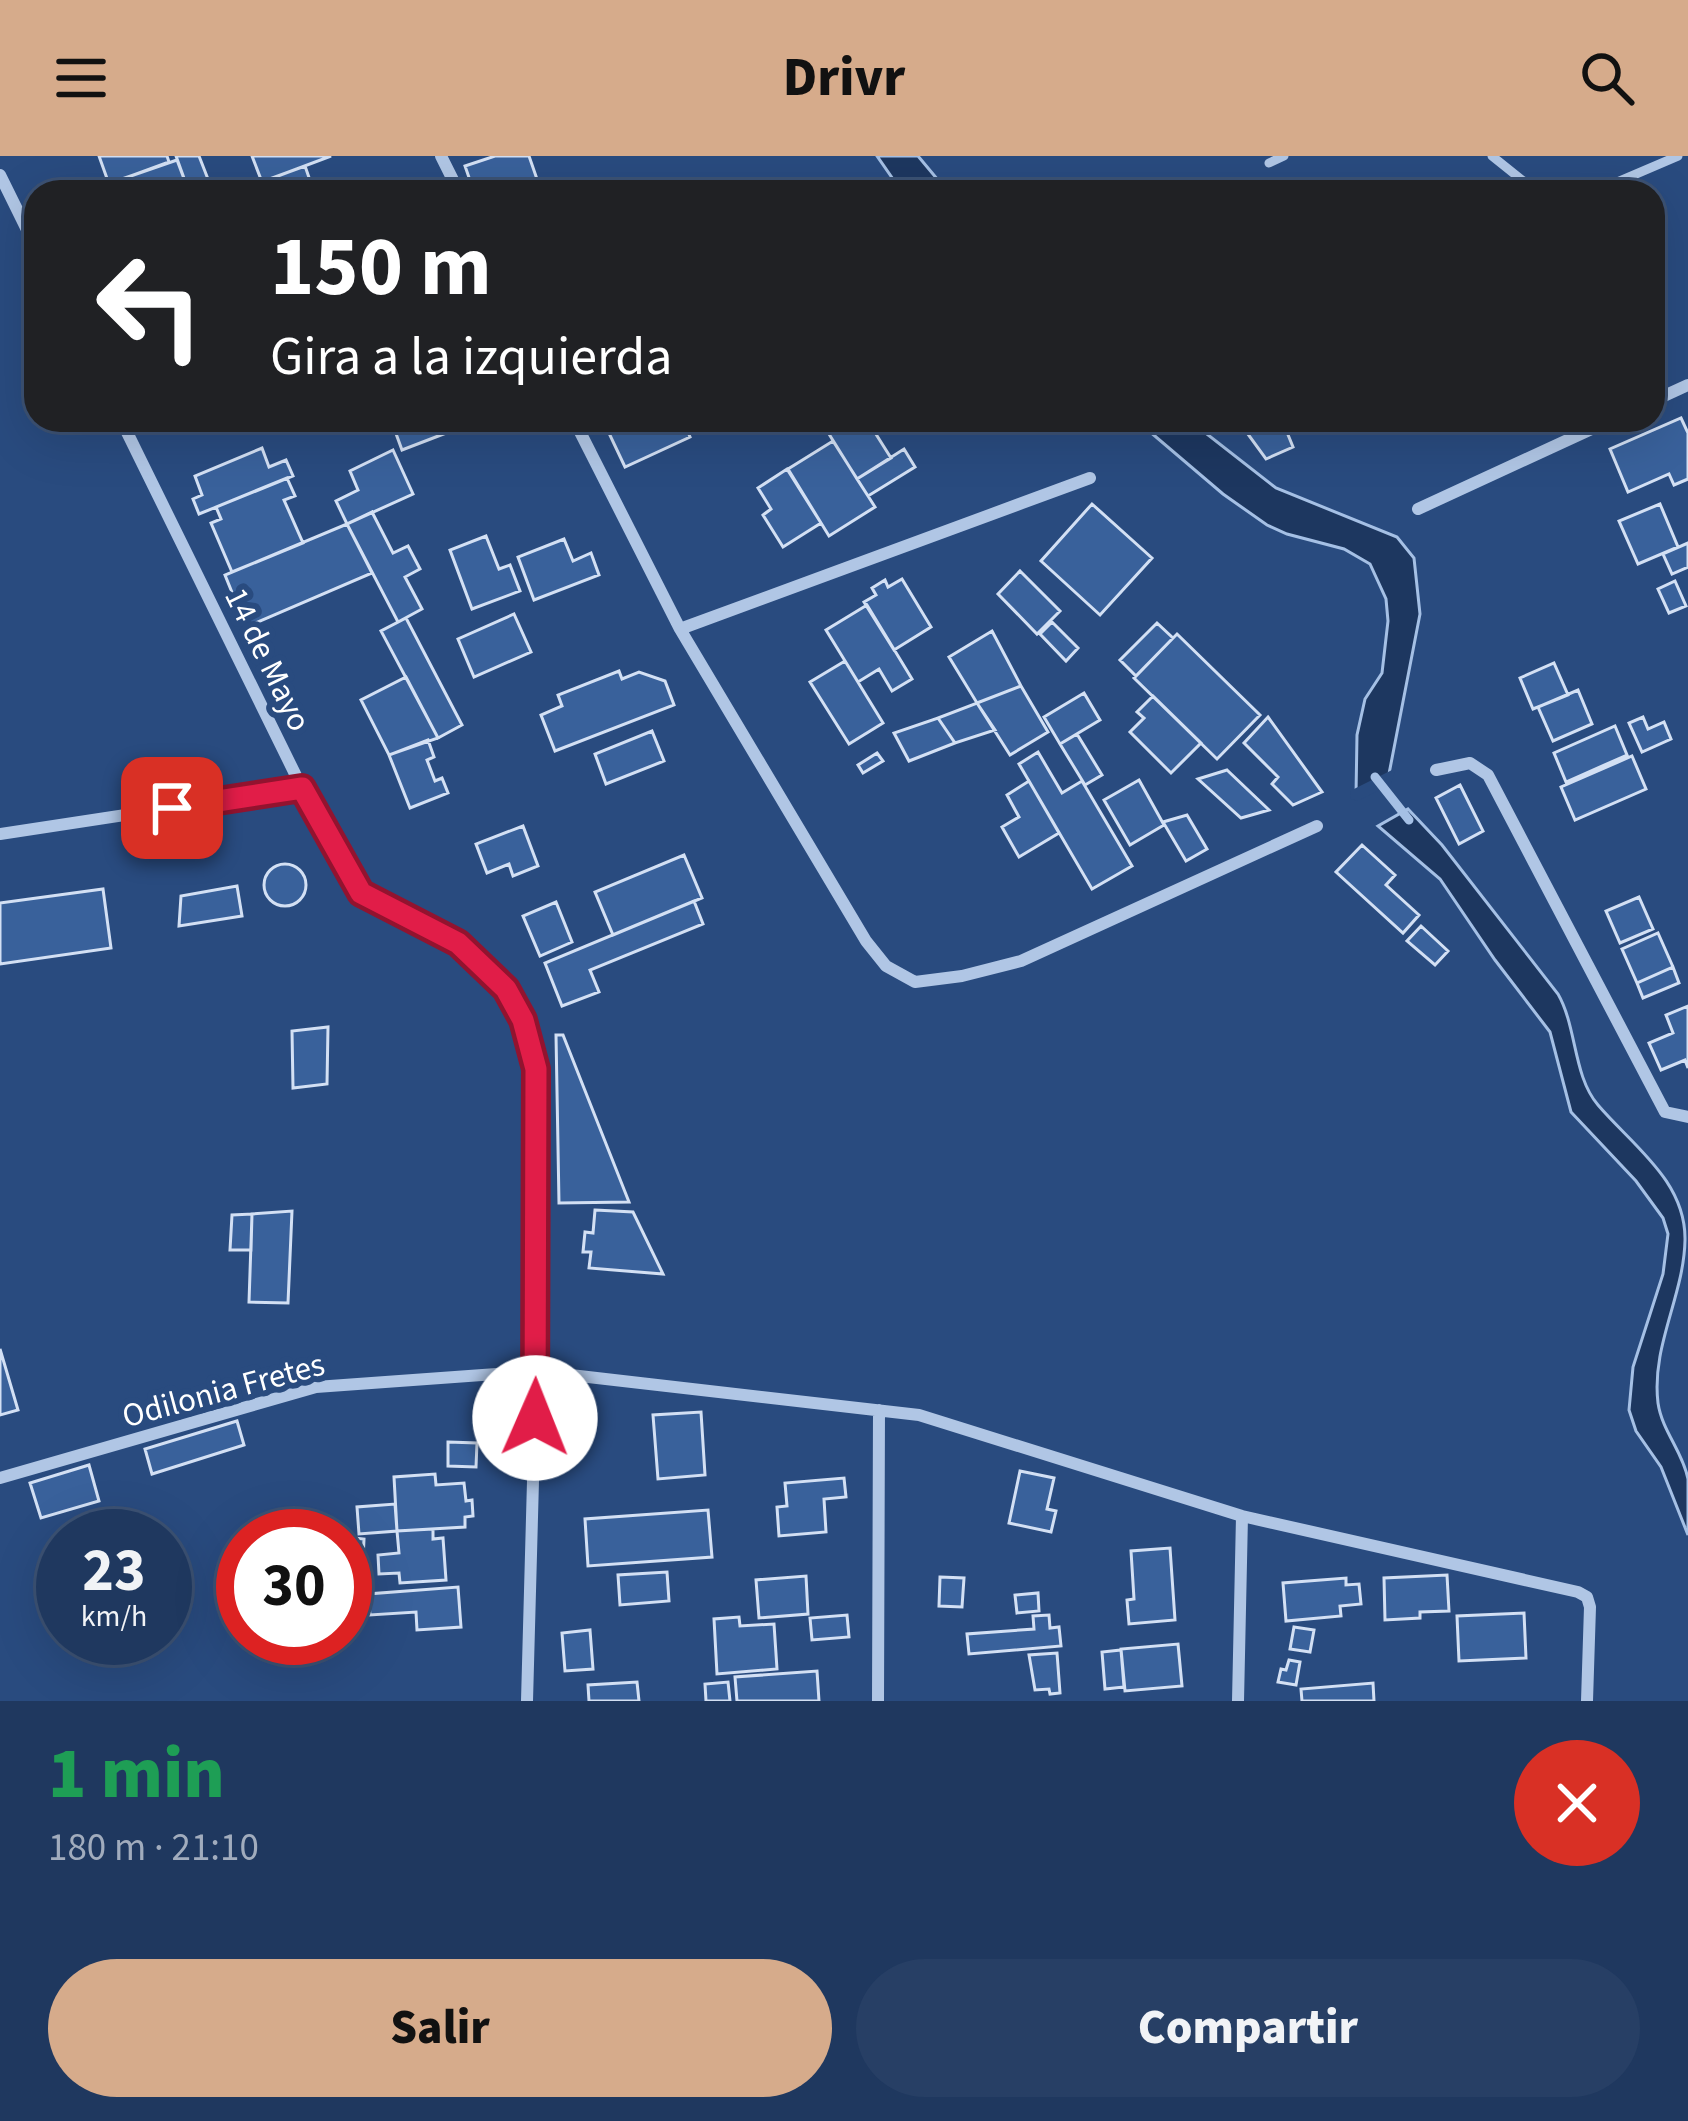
<!DOCTYPE html>
<html lang="es">
<meta charset="utf-8">
<style>
body{margin:0;font-family:"Source Sans 3",sans-serif;background:#273f65;color:#f1f3f6;height:100vh;display:flex;flex-direction:column;font-size:45px;white-space:nowrap}
*{box-sizing:border-box;margin:0}
p{font-size:39px;color:#a1acbd}
.icon{flex:none;width:66px;height:66px;fill:none;stroke:currentColor;stroke-width:2;stroke-linecap:round;stroke-linejoin:round}
.map{position:relative;height:1545px;overflow:hidden}
.drawer{display:flex;flex-direction:column;background:#1f385f;flex:1}
.drawer>*{flex:none}
.top-card{position:absolute;left:24px;top:24px;width:1641px;height:252px;border-radius:36px;box-shadow:0 12px 48px #0002,0 0 0 3px #3c5274;background:#202124;color:#fff;overflow:hidden}
.speed{position:absolute;left:36px;top:1353px;display:flex;gap:24px;font-size:60px;font-weight:700;text-align:center}
.speed>*{display:grid;place-content:center;width:156px;height:156px;border-radius:50%;background:#1f385f;box-shadow:0 12px 48px #0002,0 0 0 3px #3c5274;line-height:1}
.speed small{font-size:30px;font-weight:400}
.speed .limit{border:18px solid #d22;background:#fff;color:#111}
.pin{position:absolute;display:grid;place-items:center;width:102px;height:102px;color:#fff;margin:-51px;border-radius:24px;box-shadow:0 6px 18px #0006}
.me{position:absolute;width:132px;margin:-66px;rotate:1deg;stroke-linejoin:round;filter:drop-shadow(0 0 9px #0008)}
.turn{display:flex;align-items:center;gap:42px;height:252px;padding:0 48px;font-size:54px}
.turn .icon{width:156px;height:156px;stroke-width:2.5}
.turn b{display:block;font-size:84px;line-height:102px}
.round{display:grid;place-items:center;flex:none;width:126px;height:126px;border-radius:63px;background:#273f65}
.summary{display:flex;align-items:center;justify-content:space-between;height:204px;padding:0 48px}
h1{font-size:72px;font-weight:800;line-height:90px;color:#1e9e55}
.cta{display:flex;gap:24px;margin-top:auto;padding:24px 48px}
.cta a{flex:1;height:138px;border-radius:72px;background:#d6ab8b;color:#111;font-size:48px;font-weight:800;line-height:138px;text-align:center}
.cta a+a{background:#273f65;color:#f1f3f6}
header{display:flex;justify-content:space-between;align-items:center;height:156px;padding:0 48px;background:#d6ab8b;color:#111;font-size:54px;font-weight:800}
.map>svg:first-child{display:block}
</style>
<header><svg class="icon" aria-label="menu" viewBox="0 0 24 24"><path d="M4 6h16M4 12h16M4 18h16"/></svg>Drivr<svg class="icon" aria-label="search" viewBox="0 0 24 24"><circle cx="10" cy="10" r="6"/><path d="M15 15l6 6"/></svg></header>
<div class="map">
<svg width="1688" height="1545" viewBox="0 0 1688 1545">
<rect width="100%" height="100%" fill="#294b7f"/>
<path fill="#1d3760" stroke="#a5c0e5" stroke-width="3" d="M877,0h41l30,36h-46z
M1136,264h53l87,68 121,49 17,21 6,56 -32,165 -32,16 1,-60 8,-36 17,-26 6,-52 -2,-22 -16,-35 -26,-15 -57,-15 -20,-9 -44,-31z
M1408,653l34,36 116,149c19,33 15,82 40,111 34,40 88,76 87,135 -1,56 -34,106 -27,163 4,28 25,49 30,76 0,17 0,38 0,56l-27,-68 -25,-36 -7,-21 4,-43 30,-93 5,-40 -5,-16 -27,-37 -65,-69 -21,-80 -55,-72 -55,-81 -62,-53z"/>
<path fill="#294b7f" d="M1396,612l-5,16 -33,17 -7,-2 -1,-8z"/>
<g fill="none" stroke-linecap="round" stroke-linejoin="round">
<path stroke="#a5c0e5" stroke-width="9" d="M1375,621l34,43"/>
</g>
<path fill="#39619b" stroke="#d3e0f4" stroke-width="3" d="M99,0h68l2,6 -60,22z
M176,0h23l14,36h-24z
M252,0h79l-69,26z
M495,0h34l9,26 -30,10h-34l-9,-26z
M177,4l12,32h-62l-5,-13z
M305,10l9,26h-72v-3z
M1681,262l7,15v46l-14,6 -5,-11 -41,18 -18,-43z
M391,264h89l-78,30z
M626,264h57l7,17 -65,30 -18,-38z
M834,264h33l24,38 -34,21 -33,-53z
M1253,264h29l11,27 -27,12 -24,-33z
M833,285l42,66 -46,29 -41,-67z
M262,292l7,19 17,-7 7,16 -94,38 -6,-15 9,-4 -7,-19z
M904,293l11,18 -47,29 -11,-17z
M393,294l20,44 -66,30 -11,-23 22,-11 -8,-19z
M787,313l34,54 -38,24 -20,-32 8,-6 -13,-21z
M287,322l8,18 -11,4 19,43 -71,29 -21,-49 10,-4 -5,-12z
M1092,348l60,54 -52,57 -59,-54z
M1660,348l18,43 -40,17 -19,-43z
M372,356l21,41 15,-7 12,23 -15,8 17,32 -24,13 -51,-98z
M347,368l25,49 -126,54 -21,-52z
M486,380l13,33 11,-4 10,26 -48,18 -22,-59z
M564,383l9,22 18,-8 8,22 -65,25 -16,-43z
M1688,387v24l-16,7 -9,-20z
M1020,415l40,40 -23,23 -39,-40z
M902,423l29,48 -37,23 -30,-48 12,-7 -4,-7 13,-8 3,7z
M1675,425l11,25 -17,7 -11,-24z
M867,449l45,74 -20,12 -13,-22 -21,13 -32,-52z
M514,458l17,38 -57,25 -16,-38z
M406,462l56,107 -24,13 -57,-107z
M1052,466l26,26 -12,13 -26,-27z
M1157,467l16,15 -37,38 -16,-16z
M992,475l29,55 -44,17 -28,-46z
M1177,478l83,81 -43,44 -83,-81z
M845,505l38,62 -34,21 -39,-62z
M1554,507l14,32 -35,14 -13,-31z
M619,515l3,8 17,-7 26,9 9,24 -119,46 -14,-36 21,-9 -4,-11z
M406,521l32,61 -49,17 -28,-55z
M1021,530l27,46 -38,23 -33,-52z
M1578,534l14,34 -39,17 -15,-34z
M1084,537l16,27 -40,24 -16,-27z
M1153,540l48,47 -30,30 -41,-41 14,-14 -7,-6z
M977,547l18,27 -40,13 -17,-25z
M1268,561l54,75 -29,13 -21,-21 6,-7 -34,-34z
M1643,561l5,12 16,-7 7,17 -29,13 -13,-29z
M938,562l17,25 -46,18 -15,-28z
M1615,570l12,29 -61,27 -12,-29z
M652,575l12,30 -58,23 -11,-30z
M1077,578l25,41 -17,10 -25,-41z
M428,584l6,17 -7,3 8,21 7,-3 6,15 -38,15 -21,-53z
M1038,596l24,41 20,-12 50,85 -40,23 -73,-125z
M877,597l6,8 -20,12 -5,-8z
M1632,600l14,33 -71,31 -14,-33z
M1227,614l42,40 -28,8 -43,-39z
M1139,624l25,45 -34,20 -26,-45z
M1029,625l30,52 -40,24 -17,-30 17,-10 -12,-22z
M1460,629l23,46 -24,13 -23,-46z
M1187,659l20,34 -21,12 -23,-39z
M523,670l15,40 -25,10 -4,-12 -22,9 -11,-29z
M1362,689l33,30 -9,10 33,30 -16,18 -67,-61z
M684,699l18,43 -89,37 -18,-43z
M264 729a21 21 0 1 1 42 0a21 21 0 1 1-42 0Z
M237,730l5,30 -63,10 2,-30z
M103,733l8,59 -111,16v-61z
M1639,741l14,32 -33,14 -14,-32z
M694,745l9,23 -113,46 9,22 -37,14 -17,-43z
M556,746l16,40 -32,14 -17,-40z
M1421,770l27,25 -13,14 -28,-24z
M1658,777l15,34 -36,16 -15,-34z
M1673,811l6,16 -36,15 -6,-15z
M1688,850v62l-3,-8 -24,10 -12,-27 24,-10 -7,-18z
M328,871l-1,57 -34,4 -1,-57z
M556,879h7l66,167 -70,1z
M595,1054l38,2 30,62 -74,-6 2,-16h-8l2,-20 8,1z
M292,1055l-4,92 -39,-1 3,-88z
M252,1058l-1,36h-21l2,-35z
M0,1193l18,61 -18,5z
M701,1256l4,63 -47,4 -5,-64z
M237,1265l7,24 -92,29 -7,-25z
M448,1286l29,1 -1,24 -28,-1z
M89,1309l10,36 -58,17 -11,-35z
M1020,1315l34,7 -7,31 9,2 -5,21 -42,-9z
M435,1318l1,11 28,-2 2,18 6,-1 1,16 -8,1v10l-68,4 -3,-54z
M844,1322l2,19 -22,2 2,33 -47,4 -2,-29 10,-1 -2,-23z
M395,1348l2,27 -38,3 -2,-27z
M708,1354l4,47 -124,9 -3,-47z
M133,1358l7,22h-40l-3,-11z
M433,1373v10l10,-1 3,42 -46,3 -1,-10 -20,1 -1,-19 21,-2 -2,-22z
M345,1381l19,2 -2,43 -17,-1z
M1170,1392l5,72 -46,4 -2,-24 7,-1 -3,-48z
M667,1416l2,29 -49,4 -2,-30z
M1447,1419l2,36 -29,1v6l-35,2 -1,-42z
M806,1420l2,38 -49,4 -3,-38z
M940,1421l24,1 -2,29 -23,-1z
M1346,1422v7l13,-1 2,20 -21,2 1,10 -55,5 -3,-38z
M458,1431l3,40 -44,3 -1,-18 -46,3 -2,-21z
M1038,1437l1,18 -22,2 -2,-18z
M1524,1457l2,45 -67,3 -2,-45z
M847,1459l2,22 -37,3 -2,-22z
M1049,1459l1,13 9,-1 2,19 -92,8 -2,-20 67,-5 -1,-13z
M739,1461l1,9 34,-2 3,45 -60,5 -3,-55z
M1294,1471l20,3 -4,22 -20,-3z
M590,1474l3,39 -28,2 -3,-38z
M1178,1488l4,42 -57,5 -4,-42z
M1121,1494l3,37 -19,2 -3,-37z
M1057,1497l3,40 -10,1 -1,-5 -14,1 -6,-35z
M1289,1504l11,2 -4,23 -18,-3 3,-13 5,1z
M817,1515l2,30h-82l-2,-24z
M637,1526l2,19h-50l-1,-16z
M728,1526l2,19h-24l-1,-17z
M1373,1527l1,18h-72l-1,-12z"/>
<g fill="none" stroke-linecap="round" stroke-linejoin="round">
<path stroke="#b0c6e5" stroke-width="9" d="M1492,0l45,36
M1269,7l15,-7
M1594,36l84,-36"/>
<path stroke="#b0c6e5" stroke-width="12" d="M441,0l18,36
M0,19l36,73
M1653,245l35,-16
M121,264l181,368 59,105 97,50 48,46 17,31 13,49v302l-9,330
M574,264l106,209 186,312 20,25 29,16 47,-6 59,-15 296,-135
M1418,353l193,-89
M680,473l410,-151
M1436,614l34,-7 18,12 177,337 23,5
M0,678l302,-46
M0,1322l316,-91 220,-16 383,44 323,101 336,76 9,5 3,10 -3,94
M878,1545l1,-291
M1238,1545l4,-185"/>
</g>
<g fill="none" stroke-linecap="round" stroke-linejoin="round">
<g stroke="#92132f" stroke-width="30">
<path id="route" d="M172,652l130,-20 59,105 97,50 48,46 17,31 13,49 -1,349"/>
</g>
<use href="#route" stroke="#e11d48" stroke-width="21"/>
</g>
<g text-anchor="middle" stroke-width="12" stroke-linejoin="round" paint-order="stroke">
<g font-size="33" fill="#fff" stroke="#294b7f">
<text transform="translate(269 503) rotate(64)" y="12">14 de Mayo</text>
<text transform="translate(223 1233) rotate(-15)" y="12">Odilonia Fretes</text>
</g>
</g>
</svg>
<div class="speed"><div>23<small>km/h</small></div><div class="limit">30</div></div>
<div class="pin" style="left:172px;top:652px;background:#d93025"><svg class="icon" aria-label="arrive" viewBox="0 0 24 24"><path d="M6 21V4h12l-3 4 3 4H6"/></svg></div>
<svg class="me" style="left:535px;top:1262px" viewBox="-20 -20 40 40"><circle r="19" fill="#fff"/><path d="M0-13L10 11 0 6-10 11z" fill="#e11d48"/></svg>
<div class="top-card">
<div class="turn"><svg class="icon" aria-label="left" viewBox="0 0 24 24"><path d="M17 20v-9H6M10 6l-5 5 5 5"/></svg><div><b>150 m</b>Gira a la izquierda</div></div>
</div>
</div>
<section class="drawer">
<div class="summary"><div><h1>1 min</h1><p>180 m · 21:10</p></div><a class="round" style="background:#d93025;color:#fff"><svg class="icon" aria-label="close" viewBox="0 0 24 24"><path d="M6 6l12 12M18 6L6 18"/></svg></a></div>
<div class="cta"><a>Salir</a><a>Compartir</a></div>
</section>
